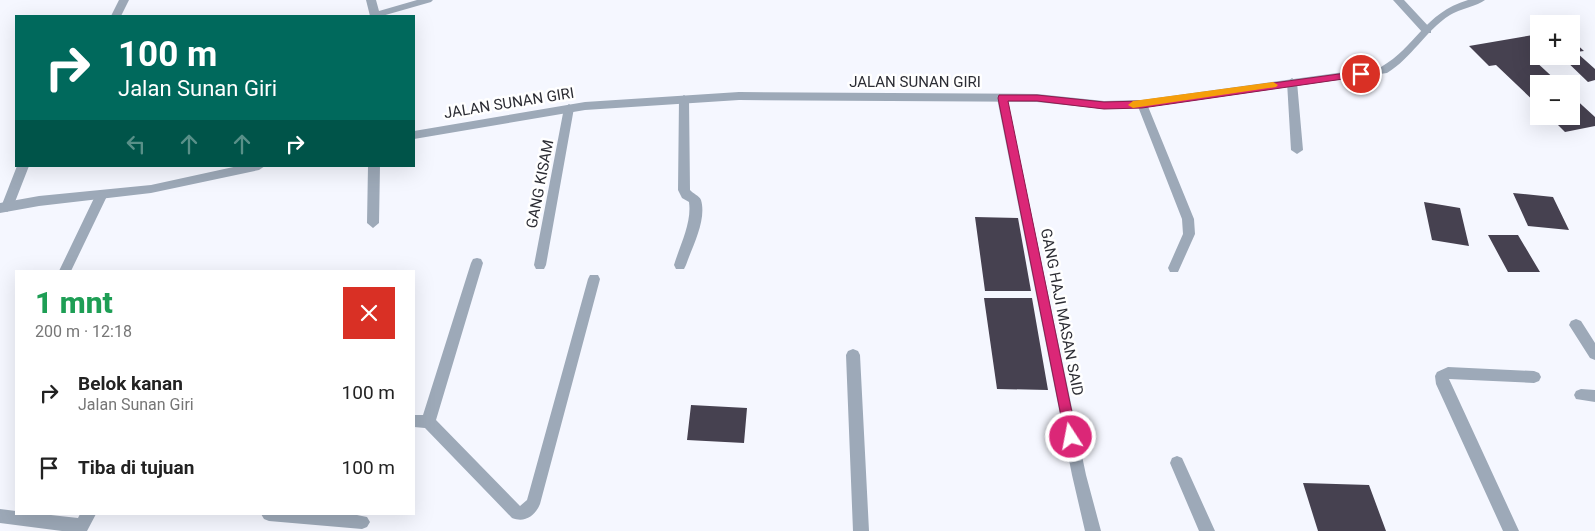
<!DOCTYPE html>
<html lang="id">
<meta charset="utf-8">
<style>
body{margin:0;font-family:Roboto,sans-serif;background:#f6f6f6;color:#222;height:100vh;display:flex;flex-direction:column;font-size:19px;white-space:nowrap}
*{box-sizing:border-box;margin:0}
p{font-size:16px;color:#767676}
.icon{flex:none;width:28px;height:28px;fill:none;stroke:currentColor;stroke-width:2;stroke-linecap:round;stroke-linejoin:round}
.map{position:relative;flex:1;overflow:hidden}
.drawer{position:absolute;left:15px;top:270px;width:400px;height:245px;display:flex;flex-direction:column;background:#fff;border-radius:0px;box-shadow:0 5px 20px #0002}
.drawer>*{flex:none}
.top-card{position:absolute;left:15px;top:15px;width:400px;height:152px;border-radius:0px;box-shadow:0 5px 20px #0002;background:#00695c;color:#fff;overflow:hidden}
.controls{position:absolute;left:1530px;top:15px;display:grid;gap:10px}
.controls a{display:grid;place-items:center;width:50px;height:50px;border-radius:0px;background:#fff;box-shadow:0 5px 20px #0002;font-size:25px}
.pin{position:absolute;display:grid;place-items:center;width:42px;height:42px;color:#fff;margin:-21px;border:2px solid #fff;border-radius:50%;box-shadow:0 1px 5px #0007}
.me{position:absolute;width:55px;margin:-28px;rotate:349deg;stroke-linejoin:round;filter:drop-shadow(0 0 4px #0008)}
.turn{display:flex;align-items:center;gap:18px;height:105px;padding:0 20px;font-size:22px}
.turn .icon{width:65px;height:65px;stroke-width:2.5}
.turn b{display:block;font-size:35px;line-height:42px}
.lanes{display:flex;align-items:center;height:48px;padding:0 20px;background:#0003;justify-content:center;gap:25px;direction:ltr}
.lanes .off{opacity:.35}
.round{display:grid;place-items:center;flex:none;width:52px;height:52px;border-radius:0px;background:#f6f6f6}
.headline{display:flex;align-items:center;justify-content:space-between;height:85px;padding:0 20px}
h1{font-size:30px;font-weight:800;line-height:38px;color:#1e9e55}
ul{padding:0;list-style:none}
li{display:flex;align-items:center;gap:15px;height:75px;padding:0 20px}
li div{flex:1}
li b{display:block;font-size:19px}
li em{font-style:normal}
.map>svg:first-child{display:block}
</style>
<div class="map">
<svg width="1595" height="531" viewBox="0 0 1595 531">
<rect width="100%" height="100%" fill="#f5f7ff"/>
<path fill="#464150" d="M1539,34v22l6,1 -12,2 27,25h-21v22l-43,-41 -7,1 -20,-20z
M1571,39l13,12 -8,1 19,17v11l-7,2 -27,-26h10z
M1571,95l24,22v9l-30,6 -16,-16h22z
M1513,193l40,4 16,33 -41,-4z
M1424,202l36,6 9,38 -37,-6z
M975,217l43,1 13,73h-46z
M1488,235h30l22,37h-32z
M984,298h48l16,92 -51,-1z
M691,405l56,3 -3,35 -57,-3z
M1303,483l66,2 17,46h-68z"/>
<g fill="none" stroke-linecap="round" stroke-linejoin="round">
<path fill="#9da9b8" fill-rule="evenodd" d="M119,0h10l-8,16h-10z
M366,0h10l3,11 38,-11h16l-2,2 -49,14h-12z
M1393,0h11l27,29v4h-8z
M1292,78l5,4 6,68 -6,4 -6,-4 -4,-68z
M1002,94l5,4 79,377 15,56h-16l-13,-56 -75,-377z
M684,95l5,4 1,91c3,4 9,5 11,10 6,20 -9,47 -15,65l-2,4h-8l-2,-4c6,-20 18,-42 15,-63l-7,-4 -4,-8 1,-91z
M1142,100l5,4 47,115 1,15 -17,38h-8l-2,-4 15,-34 -1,-15 -45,-115z
M569,104l5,4 -28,157 -2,4h-8l-2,-4 30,-157z
M17,166h12l-16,41 -6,5 -6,-5z
M368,166h12l-1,57 -6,5 -6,-5z
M102,190l6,4 -37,77h-12l37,-77z
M477,258l4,1 2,4 -47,157 84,86 7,-6 61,-221 2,-4h8l2,4 -60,225c-5,12 -15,19 -28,14l-87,-90 -11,-1v-12h9l48,-152 2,-4z
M1576,319l5,2 14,22v17l-5,-2 -21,-33 2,-4z
M853,349l5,2 2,4 9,176h-16l-7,-176 2,-4z
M1448,367l86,4 5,2 2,4 -2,4 -5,2 -85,-4 70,152h-16l-67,-147 -1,-8 2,-4z
M1581,389l14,1v12l-19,-3 -2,-4 2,-4z
M1177,456l5,2 33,73h-16l-29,-68 2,-5z
M0,509l16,2v3h26l36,4 2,-4h16l-9,17h-25l-62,-8z
M261,514h91l15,3 3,5 -3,5 -5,2 -93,-8 -5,-2z"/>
<path fill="#9da9b8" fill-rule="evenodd" d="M1468,0h17c-7,6 -26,9 -35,15 -25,16 -38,43 -63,58l-245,35 -38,1 -67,-7 -298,-2 -154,10 -171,29v-8l171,-29 154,-10 298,2 67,7 38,-1 239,-33c35,-20 43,-54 87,-67z
M238,166h27l-6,4 -108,23 -112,13 -39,7v-10l39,-7 112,-11z"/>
</g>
<path fill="#db2777" stroke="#8e194d" d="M1361,71l3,1v4l-222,32 -38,1 -67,-8h-29l69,336 -1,4 -5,2 -5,-2 -68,-343 1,-3h38l67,7 38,-1z"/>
<path fill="#f59e0b" d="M1273,82l5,3 -2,2 -143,21 -5,-3 5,-4z"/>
<g text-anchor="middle" stroke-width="5" stroke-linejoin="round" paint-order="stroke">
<g font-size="15" fill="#2c2d34" stroke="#fff">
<text x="915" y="87">JALAN SUNAN GIRI</text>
<text transform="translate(509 103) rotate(-9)" y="5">JALAN SUNAN GIRI</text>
<text transform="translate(540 184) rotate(-79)" y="5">GANG KISAM</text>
<text transform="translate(1062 312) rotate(79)" y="5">GANG HAJI MASAN SAID</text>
</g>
</g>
</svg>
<div class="controls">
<a>+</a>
<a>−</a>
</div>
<div class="pin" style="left:1361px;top:74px;background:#d93025"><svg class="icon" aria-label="arrive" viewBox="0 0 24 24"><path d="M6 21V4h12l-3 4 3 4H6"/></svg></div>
<svg class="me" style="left:1071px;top:437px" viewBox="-20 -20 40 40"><circle r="17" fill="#db2777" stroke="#fff" stroke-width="3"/><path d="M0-11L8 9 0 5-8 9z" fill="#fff"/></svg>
<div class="top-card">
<div class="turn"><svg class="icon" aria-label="right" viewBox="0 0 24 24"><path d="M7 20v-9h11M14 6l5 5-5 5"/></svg><div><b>100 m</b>Jalan Sunan Giri</div></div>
<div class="lanes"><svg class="icon off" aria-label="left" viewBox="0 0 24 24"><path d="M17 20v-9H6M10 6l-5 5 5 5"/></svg><svg class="icon off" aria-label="ahead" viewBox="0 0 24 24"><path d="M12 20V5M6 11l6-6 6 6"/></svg><svg class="icon off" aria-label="ahead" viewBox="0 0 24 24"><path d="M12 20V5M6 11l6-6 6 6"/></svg><svg class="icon" aria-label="right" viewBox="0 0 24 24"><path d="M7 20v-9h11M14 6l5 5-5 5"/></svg></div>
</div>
<section class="drawer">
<div class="headline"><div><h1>1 mnt</h1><p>200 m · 12:18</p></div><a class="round" style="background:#d93025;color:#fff"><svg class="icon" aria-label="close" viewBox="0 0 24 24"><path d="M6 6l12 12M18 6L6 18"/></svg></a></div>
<ul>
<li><svg class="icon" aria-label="right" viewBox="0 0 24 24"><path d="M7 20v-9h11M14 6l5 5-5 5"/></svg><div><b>Belok kanan</b><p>Jalan Sunan Giri</p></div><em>100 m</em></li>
<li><svg class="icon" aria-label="arrive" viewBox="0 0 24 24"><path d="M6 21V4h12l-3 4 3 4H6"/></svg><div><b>Tiba di tujuan</b></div><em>100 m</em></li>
</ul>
</section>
</div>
